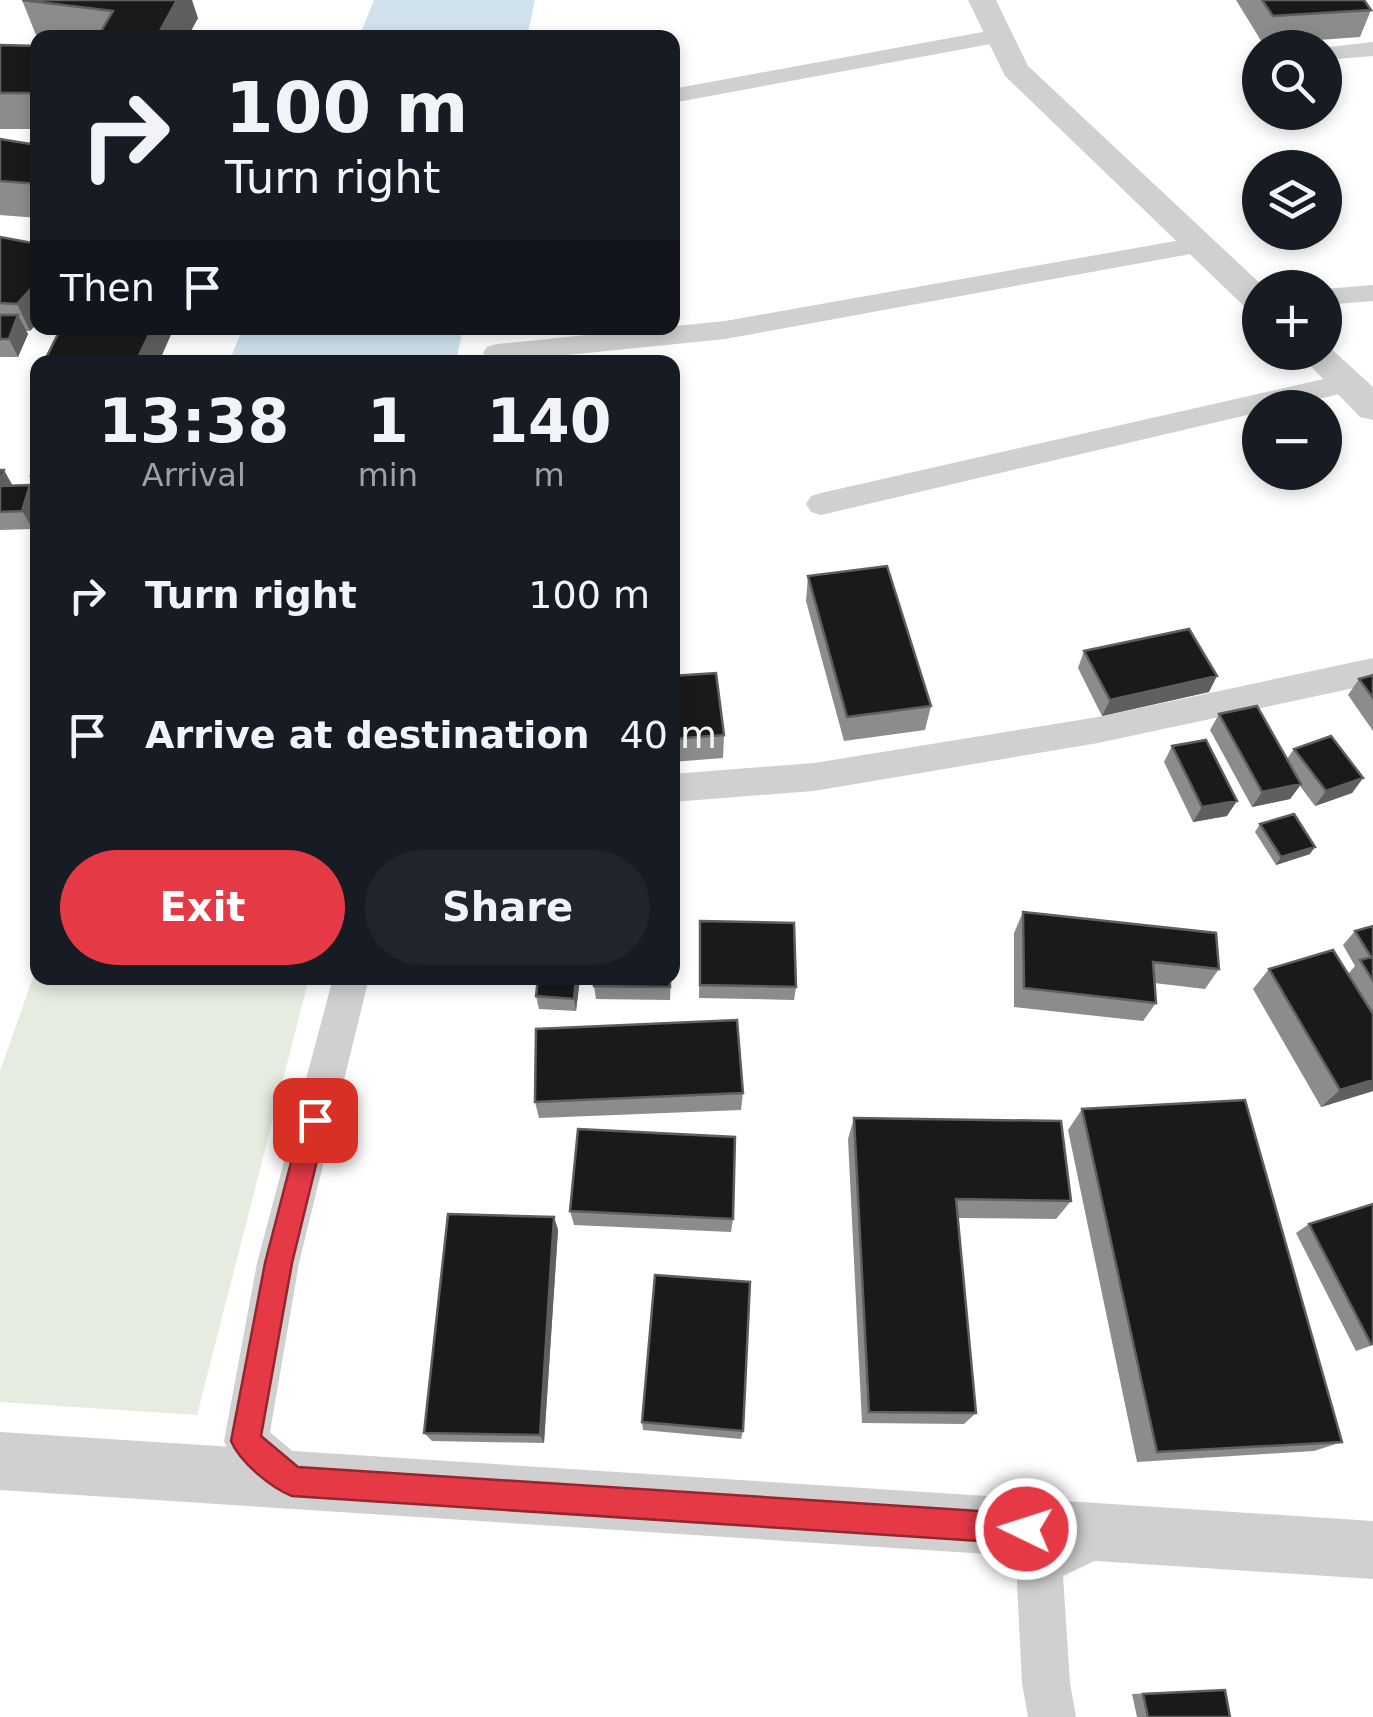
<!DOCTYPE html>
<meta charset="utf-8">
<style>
body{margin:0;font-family:"DejaVu Sans",sans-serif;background:#20242c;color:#f1f3f6;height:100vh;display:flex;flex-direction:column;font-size:38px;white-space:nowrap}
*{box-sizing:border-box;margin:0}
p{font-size:32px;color:#9ea1a6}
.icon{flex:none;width:55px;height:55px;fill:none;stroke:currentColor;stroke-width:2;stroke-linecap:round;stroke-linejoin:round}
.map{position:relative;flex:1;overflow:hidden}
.panel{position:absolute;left:30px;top:355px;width:650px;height:630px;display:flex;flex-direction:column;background:#171b24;border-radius:20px;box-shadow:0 5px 15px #0003}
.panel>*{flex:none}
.banner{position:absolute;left:30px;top:30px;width:650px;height:305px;border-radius:20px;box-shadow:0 5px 15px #0003;background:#171b24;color:#f1f3f6;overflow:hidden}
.tools{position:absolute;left:1242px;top:30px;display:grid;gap:20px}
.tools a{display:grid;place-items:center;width:100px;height:100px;border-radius:50%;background:#171b24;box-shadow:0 5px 15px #0003;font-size:50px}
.pin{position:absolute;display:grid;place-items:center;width:85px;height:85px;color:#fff;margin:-42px;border-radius:20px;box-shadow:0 5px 15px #0006}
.me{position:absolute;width:110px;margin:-55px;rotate:274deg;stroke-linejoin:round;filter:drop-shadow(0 0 8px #0008)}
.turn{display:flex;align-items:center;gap:35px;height:210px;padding:0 30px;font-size:45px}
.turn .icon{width:130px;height:130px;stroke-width:2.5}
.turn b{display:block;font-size:70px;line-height:85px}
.then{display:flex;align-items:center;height:95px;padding:0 30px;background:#0003;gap:20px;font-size:38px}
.eta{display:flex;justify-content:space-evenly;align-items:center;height:170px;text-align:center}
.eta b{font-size:60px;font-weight:700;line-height:70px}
.cta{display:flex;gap:20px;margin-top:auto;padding:20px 30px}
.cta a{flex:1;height:115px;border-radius:60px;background:#e63946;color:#fff;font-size:40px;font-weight:700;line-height:115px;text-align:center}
.cta a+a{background:#20242c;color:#f1f3f6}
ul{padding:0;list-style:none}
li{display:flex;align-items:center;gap:30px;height:140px;padding:0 30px}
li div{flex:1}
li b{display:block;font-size:38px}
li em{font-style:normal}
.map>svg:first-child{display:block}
</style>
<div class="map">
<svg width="1373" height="1717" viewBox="0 0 1373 1717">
<rect width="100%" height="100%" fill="#fff"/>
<path fill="#e6ecdf" d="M37,966l1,12h271l-112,437 -197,-13v-331z"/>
<path fill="#cfe2ee" d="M374,0h161l-8,37h-168z
M243,328h220l-7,34h-227z"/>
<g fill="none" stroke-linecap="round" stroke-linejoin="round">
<path fill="#d0d0d0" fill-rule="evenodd" d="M999,29l8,2 3,5 -3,5 -335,62v-14z
M1373,42v14l-48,4v-12h-5z
M1198,237l13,8 -4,6 -482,88 -228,23 -10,-3 -4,-6 4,-6 10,-3 228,-23z
M1373,285v16l-48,4v-16z
M1346,374l10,2 4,7 -4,7 -75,18h-21v4l-439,103 -10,-3 -5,-8 5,-8 10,-3z
M1373,658v26l-275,59 -284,48 -142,11v-28l142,-11 284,-46z
M333,978h36l-70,285 -29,169 34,29 6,16 -6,16 -16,6c-25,-10 -53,-32 -64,-58l33,-178z
M1093,1515l16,7 7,16 -7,16 -46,22 7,107 6,34h-48l-6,-34 -6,-120 7,-16z"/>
<path fill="#d0d0d0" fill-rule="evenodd" d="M968,0h28l32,66 237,222h-5v25l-12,-3 -243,-234z
M1326,344l47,43v33l-13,-3 -63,-65h28z
M0,1432l1373,89v58l-1373,-89z"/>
</g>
<path fill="#8c8c8c" d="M22,0l176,18 -11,20h-134l-17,-3z
M1236,0h128l7,10 -11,27 -97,7z
M0,45l38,1v83h-38z
M38,131v87l-38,-3v-76l30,5z
M0,237l30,94h-4l2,3 -10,23h-18z
M0,470l33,59 -33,1z
M808,576l123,130 -6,24 -81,11 -38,-140z
M1084,651l125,41 -107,24 -24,-48z
M1373,675v56l-25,-36 11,-16z
M672,676l52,59 -1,23 -51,4z
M1219,714l68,45 7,-10 69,29 -11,15 -37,13 -15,-20 -10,13 -38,8 -42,-77z
M1172,746l55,70 -34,6 -29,-60z
M1260,824l50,30 -34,11 -21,-33z
M1023,912l196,57 -14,20 -51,-6 2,20 -13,18 -129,-14v-74z
M700,921l96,66 -2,13 -95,-2z
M1373,926v165l-52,16 -68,-118 16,-20 79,5 7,-8 -12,-21 12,-14z
M580,978l-4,33 -37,-2 -3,-13z
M671,978l-1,22 -74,-1 -2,-13z
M743,1093l-2,17 -202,8 -4,-16z
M1082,1109l260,333 -28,9 -177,11 -69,-332z
M854,1118l217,83 -15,18 -98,-1 18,195 -12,11 -102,-1 -14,-284z
M1373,1204v141l-17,6 -60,-118 13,-9z
M570,1211l163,8 -2,13 -157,-7z
M554,1217l4,13 -14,213 -112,-2 -8,-8z
M642,1422l101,9 -2,8 -98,-9z
M1212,1690h13l5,27h-93l-5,-23z"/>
<path fill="#5f5f5f" d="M177,0h15l6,18 -11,20h-31z
M38,281v42l-8,8 -13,-27z
M18,315l10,19 -10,23 -9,-18z
M152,328h22l-15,34h-23z
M4,470l10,18 -14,-2z
M30,485l8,14v11l-5,19 -11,-18z
M1217,676l-8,16 -107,24 8,-16z
M1363,778l-11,15 -37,13 11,-15z
M1301,784l-11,15 -38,8 10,-15z
M1237,801l-10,15 -34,6 9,-15z
M1315,847l-5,7 -34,11 5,-8z
M576,978h4l-4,33 -2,-12z
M1373,1080v11l-52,16 19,-17z
M554,1217l4,13 -14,213 -4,-8z"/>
<path fill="#1a1a1a" stroke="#5f5f5f" stroke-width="2.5" d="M22,0h155l-21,38h-59l16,-27z
M1262,0h102l7,10 -98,6z
M0,45l38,1v47h-38z
M38,131v53l-38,-3v-42l30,5z
M0,237l38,7v37l-21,23 -17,-1z
M0,315h18l-9,24h-9z
M61,328h91l-16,34h-92z
M38,458v17h-7z
M0,470h4l-4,16 30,-1 -8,26 -22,1z
M887,566l44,140 -84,11 -39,-141z
M1189,629l28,47 -107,24 -26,-49z
M716,673l8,62 -52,4v-63z
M1373,675v23l-14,-19z
M1257,706l44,78 -39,8 -43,-78z
M1331,736l32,42 -37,13 -32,-42z
M1206,740l31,61 -35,6 -30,-61z
M1294,814l21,33 -34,10 -21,-33z
M1023,912l193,21 3,36 -66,-7 3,41 -132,-15z
M700,921l94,2 2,64 -96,-2z
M1373,926v55l-13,-21 11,-3 -16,-26z
M1333,950l40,64v66l-33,10 -71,-121z
M538,978h38l-2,21 -38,-3z
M594,978h76v9l-76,-1z
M737,1020l6,73 -208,9 1,-73z
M1245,1100l97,342 -185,10 -75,-343z
M854,1118l207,3 10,80 -115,-2 20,214 -107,-1z
M578,1129l157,8 -2,82 -163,-8z
M1373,1204v139l-2,1 -62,-120z
M448,1214l106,3 -14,218 -116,-2z
M655,1275l95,7 -7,149 -101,-9z
M1225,1690l5,27h-82l-5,-23z"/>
<path fill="#e63946" stroke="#96252e" stroke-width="2.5" d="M315,1108l9,4 3,8 -35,143 -31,173 37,31 728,47 11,4 4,11 -4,10 -11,5 -734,-48c-21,-8 -52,-34 -61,-55l34,-178 37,-143 4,-8z"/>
</svg>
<div class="tools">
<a><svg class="icon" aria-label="search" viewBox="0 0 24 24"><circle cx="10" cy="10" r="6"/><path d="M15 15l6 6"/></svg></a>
<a><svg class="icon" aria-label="layers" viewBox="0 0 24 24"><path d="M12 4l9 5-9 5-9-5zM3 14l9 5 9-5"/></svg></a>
<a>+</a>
<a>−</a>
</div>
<div class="pin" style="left:315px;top:1120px;background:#d93025"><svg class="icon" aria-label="arrive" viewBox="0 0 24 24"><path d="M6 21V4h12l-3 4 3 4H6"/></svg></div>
<svg class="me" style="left:1026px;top:1529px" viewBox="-20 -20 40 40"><circle r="17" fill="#e63946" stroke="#fff" stroke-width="3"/><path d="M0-11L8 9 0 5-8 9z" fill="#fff"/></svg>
<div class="banner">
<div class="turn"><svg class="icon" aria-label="right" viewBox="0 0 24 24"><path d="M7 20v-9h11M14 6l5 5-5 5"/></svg><div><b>100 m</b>Turn right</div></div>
<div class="then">Then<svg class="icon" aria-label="arrive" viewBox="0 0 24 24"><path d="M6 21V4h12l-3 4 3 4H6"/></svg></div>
</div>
<section class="panel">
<div class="eta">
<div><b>13:38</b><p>Arrival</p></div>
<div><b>1</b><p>min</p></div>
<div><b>140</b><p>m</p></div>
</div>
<ul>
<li><svg class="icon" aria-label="right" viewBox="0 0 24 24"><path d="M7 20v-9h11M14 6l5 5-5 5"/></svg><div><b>Turn right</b></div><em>100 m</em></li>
<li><svg class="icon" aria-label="arrive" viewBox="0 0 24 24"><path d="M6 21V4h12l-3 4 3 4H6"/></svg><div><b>Arrive at destination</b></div><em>40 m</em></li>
</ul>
<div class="cta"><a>Exit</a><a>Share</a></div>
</section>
</div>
